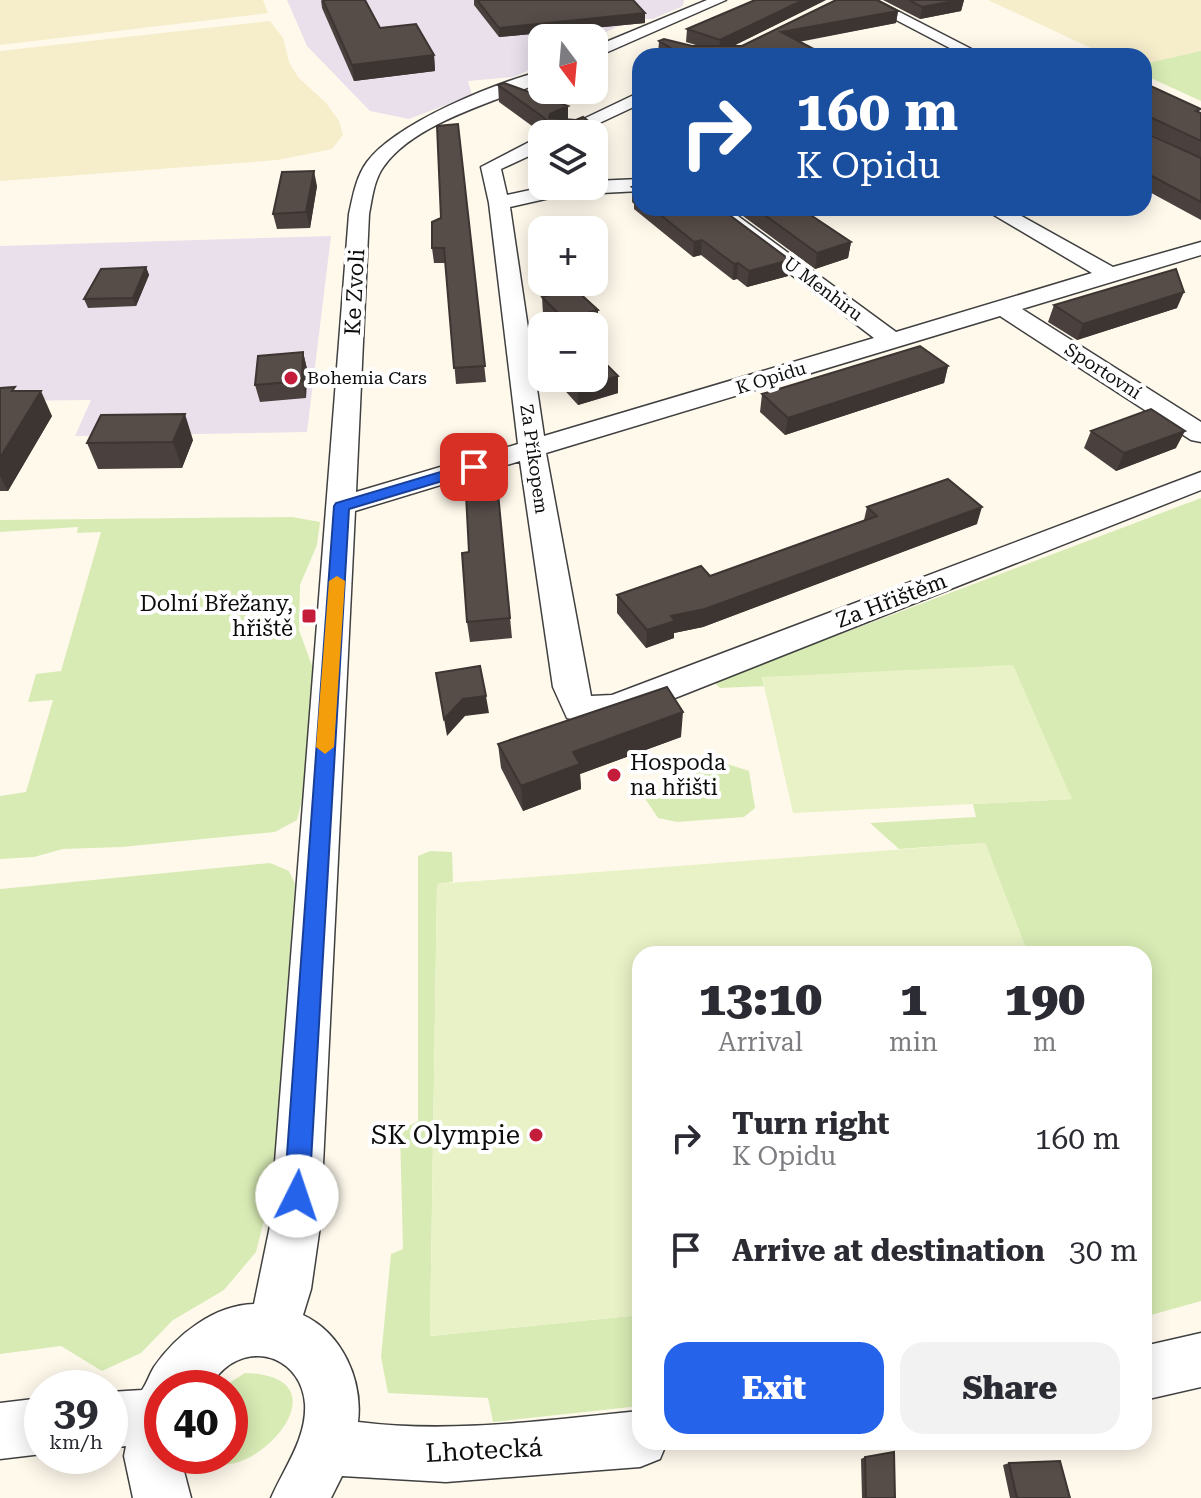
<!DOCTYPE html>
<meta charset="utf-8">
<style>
body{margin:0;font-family:"Roboto Serif",serif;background:#f2f2f3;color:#2b2b33;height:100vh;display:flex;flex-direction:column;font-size:30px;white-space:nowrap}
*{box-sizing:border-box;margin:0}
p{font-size:26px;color:#7c7c81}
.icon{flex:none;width:44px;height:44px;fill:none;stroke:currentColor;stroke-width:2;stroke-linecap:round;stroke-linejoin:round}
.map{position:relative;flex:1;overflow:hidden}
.panel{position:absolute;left:632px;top:946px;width:520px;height:504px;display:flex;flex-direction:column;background:#fff;border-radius:24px;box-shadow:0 4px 20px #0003}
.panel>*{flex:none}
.banner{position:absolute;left:632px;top:48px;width:520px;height:168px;border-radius:24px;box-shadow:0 4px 20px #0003;background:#1a4fa0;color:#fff;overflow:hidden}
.needle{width:52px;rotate:164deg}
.tools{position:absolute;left:528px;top:24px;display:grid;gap:16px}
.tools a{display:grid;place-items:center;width:80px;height:80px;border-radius:16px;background:#fff;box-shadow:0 4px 20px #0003;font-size:40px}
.speed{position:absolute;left:24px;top:1370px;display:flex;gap:16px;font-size:40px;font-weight:700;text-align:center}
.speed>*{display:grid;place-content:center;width:104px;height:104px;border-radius:50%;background:#fff;box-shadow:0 4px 20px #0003;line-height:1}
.speed small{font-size:20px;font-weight:400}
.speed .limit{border:12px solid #d22;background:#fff;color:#111}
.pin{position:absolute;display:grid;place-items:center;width:68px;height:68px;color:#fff;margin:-34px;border-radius:16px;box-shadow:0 4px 12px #0006}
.me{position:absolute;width:88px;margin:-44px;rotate:4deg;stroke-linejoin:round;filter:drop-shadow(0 0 6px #0008)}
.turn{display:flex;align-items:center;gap:28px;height:168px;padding:0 32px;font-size:36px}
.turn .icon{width:104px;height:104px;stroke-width:2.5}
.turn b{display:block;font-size:56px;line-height:68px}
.eta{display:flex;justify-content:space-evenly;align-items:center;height:136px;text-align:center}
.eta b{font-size:48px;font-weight:800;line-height:56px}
.action{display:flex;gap:16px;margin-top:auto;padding:16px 32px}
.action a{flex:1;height:92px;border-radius:24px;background:#2563eb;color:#fff;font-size:32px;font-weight:800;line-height:92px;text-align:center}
.action a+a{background:#f2f2f3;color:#2b2b33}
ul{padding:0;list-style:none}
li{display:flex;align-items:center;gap:24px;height:112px;padding:0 32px}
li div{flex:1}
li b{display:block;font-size:30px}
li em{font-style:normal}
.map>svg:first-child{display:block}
</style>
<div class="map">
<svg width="1201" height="1498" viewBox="0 0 1201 1498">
<rect width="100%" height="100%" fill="#fff9ec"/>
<path fill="#e9e0ec" d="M287,0h397l-1,6 -30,13h-20l-39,19h-52v26l-28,13 -46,4 4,14 -63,24 -39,-8 -63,-65z
M331,236l-24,196 -232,4 16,-36 -91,1v-155z"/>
<path fill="#f6edcb" d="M0,0h263l5,13 -268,32z
M988,0h213v52l-53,11h-4v-7h-36z
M270,21l13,17 6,24 9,15 28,26 13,18 4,14 -11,14 -54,11 -278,21v-130z"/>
<path fill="#d8ebb4" d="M1201,51v50l-57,-26v-11z
M1201,498v803l-57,16v-51l6,-1 -6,-15v-296h-116l-43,-111 -86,6 -29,-26 106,-6 -3,-13 99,-5 -310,-121 2,8 -44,2 -6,-6z
M292,517l28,5 -3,23 -17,40 -1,45 16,44 -10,114 -8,32 -22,12 -153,15 -59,2 -29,8 -34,2v-63l26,-4 27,-92 -25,2 8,-28 25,-3 40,-139 -24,1 1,-6 -78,5v-12z
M721,762l28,9 6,37 -11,9 -67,5 -19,-4 -14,-21z
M430,851l22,1 1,30 -16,2 -7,452 210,-21v91l-147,16 -5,-24 -100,-5 -7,-36 10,-103 12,-5 -3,-118 18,-10v-265z
M270,863l19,8 6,13 -22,300 -17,68 -32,38 -51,30 -32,33 -39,18 -41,-25 -61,8v-465z
M245,1373c112,3 -3,125 -44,83h29v-68h-9z"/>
<path fill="#e9f2c6" d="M1013,665l59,134 -279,14 -31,-136z
M985,843l43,111h-388v361l-210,21 7,-452z"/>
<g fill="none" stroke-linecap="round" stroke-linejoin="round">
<g stroke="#404040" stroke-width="3">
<path id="minor" d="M707,0h19l-132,58v-11z
M858,0h18l109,56h-20z
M542,71v11c-48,20 -127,41 -158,84 -10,13 -12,33 -15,48l-13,278 162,-48 -29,-241 -8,-36 54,-28 7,-2v13l-41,19 6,26 42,-9h45v-5l46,-2v12l-77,4 -53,12 34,229 330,-98 -170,-130h23l169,124 196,-59 -110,-65h25l106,59 88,-25v13l-179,54 179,113v20l-10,-2 -191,-124 -454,137 45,243 21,-1 589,-223v18l-574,227c-19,6 -41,7 -60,1l-14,-31 -33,-226 -165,50 -35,715 -9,63 -8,26c39,18 60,65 55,107 93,12 189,-2 282,-11v31h27l-7,17 -20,8 -194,15 -104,-6 -11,22h-60c13,-30 36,-60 34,-94 -3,-43 -48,-63 -81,-35 -6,5 -11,13 -17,19h-45v68h18l11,42h-58l-9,-42 2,-10 -16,2v-56l32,-2c5,-7 7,-15 12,-23 22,-32 60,-62 100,-63l16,-78 79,-1012c4,-18 7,-37 18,-52 29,-39 128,-79 175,-91z
M640,92v12l-64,30h-24z
M1201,1333v54l-57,13v-54z
M42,1398v56l-42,5v-56z"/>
</g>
<use href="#minor" fill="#fff" fill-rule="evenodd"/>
</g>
<path fill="#4a413e" d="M321,0l59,28 54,27 1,16 -81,10 -32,-73z
M474,0h159l12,23 -146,14 -25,-32z
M826,0l-93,46h9l156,-35 -2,12 -97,19 28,14h-166l-3,-2 1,-13 40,5 -13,-4 1,-13z
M883,0h81l-3,11 -41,8z
M504,83l64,23v13l8,1 7,-3 21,16v17l-10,2v-18h-51l-44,-32 -1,-17z
M1144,83l57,30v45l-55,-26v1l55,25v62l-57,-31z
M458,124l28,258 -30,2 -11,-121h-11l-2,-15 9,-30z
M317,186l-7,42 -33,1 -4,-15z
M640,186v22h80l68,68 -41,11 -10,-8 -4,1 -32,-25 -8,2 -59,-48v-5l-2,-2v-15z
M732,208h68l51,34 -3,16 -33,11z
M146,267l3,8 -13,31 -48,2 -4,-9z
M542,297l56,30 -43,-1 -12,-12z
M1054,305l123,3 -100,32 -29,-18z
M303,352l4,17 -1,29 -46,4 -5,-17z
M948,366l-4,17 -159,52 -25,-23 2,-18z
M558,378h36l24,15 -40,12 -20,-22z
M0,388l17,3 35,25 -44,75h-8z
M1091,431l85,17 -60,23 -32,-23z
M193,440l-11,28 -84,1 -11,-26z
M498,493l14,145 -42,4 -3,-20 2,-70z
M867,507l110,17 -274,103 -29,6v5l-28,10 -29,-35v-18l93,-19 154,-56z
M681,737l-101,37 1,15 -58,22 -22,-43 -3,-24z
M865,1457l30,41h-33l-1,-39z
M1009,1463l61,35h-60l-7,-33z"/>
<path fill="#3c3532" d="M803,0h23l-107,53 1,-13z
M959,0h5l-3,11 -41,8 2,-12z
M898,11l-2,12 -117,22 2,-13z
M645,13v10l-146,14v-9z
M434,55l1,16 -81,10 -2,-16z
M568,106v17l-19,-5 1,-4z
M604,133v17l-10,2v-17z
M314,171l3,15 -7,42 -4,-16z
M702,240l-1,15 -8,2 1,-15z
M851,242l-3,16 -33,11 2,-16z
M790,260l-2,16 -41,11 2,-16z
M738,263l-1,16 -4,1 1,-16z
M146,267l3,8 -13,31 -3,-8z
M1184,292l-7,16 -100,32 6,-16z
M598,310v17l-4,1v-2h-30v-7z
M303,352l4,17 -1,29 -4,-17z
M948,366l-4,17 -159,52 3,-17z
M618,376v17l-40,12v-17z
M41,391l11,25 -44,75 -8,-15v-18z
M185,414l8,26 -11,28 -9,-26z
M1185,431l-9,17 -60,23 8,-18z
M982,507l-5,17 -274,103 -29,6v5l-28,10 1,-18 24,-14z
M486,696l3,17 -24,3 -18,20 -3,-17 19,-20z
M683,712l-2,25 -101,37 1,15 -58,22 -2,-25 52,-34z"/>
<path fill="#564c48" stroke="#3c3532" stroke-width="2" d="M323,0h42l15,28 36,-4 18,31 -82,10z
M477,0h156l12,13 -146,15z
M755,0h48l-83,40 -33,-11z
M836,0h41l21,11 -117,21 46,24h-143l-25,-15 5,-2 28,7h50z
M909,0h50l-37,7z
M504,83l64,23 -18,8 -1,4 27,2 7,-3 21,16 -10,2 -33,-1 -18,-17 -45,-32z
M1144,83l57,26 -5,2 5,2v28l-51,-24 -4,3v13l55,25v44l-57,-30z
M458,124l27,242 -31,2 -10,-120h-12v-26l9,-4 -4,-92z
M314,171l-8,41 -33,2 9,-42z
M640,186v12l-6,-4 5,-1 -7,-6z
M652,208h68l70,52 -41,11 -11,-8 -4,1 -32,-24 -8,2z
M755,208h45l51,34 -34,11z
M146,267l-13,31 -49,1 17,-30z
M1176,269l8,23 -101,32 -29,-19z
M575,289l23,21 -34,9 -22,-22z
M920,346l28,20 -160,52 -26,-24z
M303,352l-1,29 -47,4 3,-29z
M597,355l21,21 -40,12 -9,-10h25v-22z
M15,387l-3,4h29l-41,67v-70z
M1151,409l34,22 -61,22 -33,-22z
M185,414l-12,28 -86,1 14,-28z
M948,479l34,28 -277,102 -34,7 4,5 -28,9 -30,-35 84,-29 9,10 167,-60 -10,-9z
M486,487l12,6 12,125 -43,4 -5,-69 7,-1 -3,-57 11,-7z
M480,666l6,30 -23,3 -19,20 -8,-46z
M667,687l16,25 -110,40 7,12 -59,22 -23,-42z
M894,1452l1,46h-29l-1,-41z
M1060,1461l10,37h-53l-8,-35z"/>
<path fill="#2563eb" stroke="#184099" stroke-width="2" d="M474,462l5,2v6l-130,39 -40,687 -3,9 -9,4 -9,-4 -4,-9 50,-690 2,-3z"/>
<path fill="#f59e0b" d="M337,576l8,5 -11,166 -9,7 -9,-7 13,-166z"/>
<g fill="#c41d3b" stroke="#fff" stroke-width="3">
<circle cx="291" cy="378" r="8"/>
<rect x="301" y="608" width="16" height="16" rx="4"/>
<circle cx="614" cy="775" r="8"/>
<circle cx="536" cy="1135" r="8"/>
</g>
<g text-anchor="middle" stroke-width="8" stroke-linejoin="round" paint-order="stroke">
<g font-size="18" fill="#0d0d0d" stroke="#fff">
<text transform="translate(823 289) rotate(37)" y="6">U Menhiru</text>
<text transform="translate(1103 371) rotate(33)" y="6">Sportovní</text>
<text transform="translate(771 378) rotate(-17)" y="6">K Opidu</text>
<text transform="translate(534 459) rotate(82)" y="6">Za Příkopem</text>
</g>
<g font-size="18" fill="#0d0d0d" stroke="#fff" text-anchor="start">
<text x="307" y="384">Bohemia Cars</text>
</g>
<g font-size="22" fill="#0d0d0d" stroke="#fff">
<text transform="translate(354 292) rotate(-87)" y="8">Ke Zvoli</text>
<text transform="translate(891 600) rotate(-21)" y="8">Za Hřištěm</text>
</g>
<g font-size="22" fill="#0d0d0d" stroke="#fff" text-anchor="end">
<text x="293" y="611">Dolní Břežany,<tspan x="293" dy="25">hřiště</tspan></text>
<text x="630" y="770" text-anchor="start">Hospoda<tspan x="630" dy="25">na hřišti</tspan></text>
</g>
<g font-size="26" fill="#0d0d0d" stroke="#fff" text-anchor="end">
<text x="520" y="1144">SK Olympie</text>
</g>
<g font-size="26" fill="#0d0d0d" stroke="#fff">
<text transform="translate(484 1450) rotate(-3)" y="9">Lhotecká</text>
</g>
</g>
</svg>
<div class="tools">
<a><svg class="needle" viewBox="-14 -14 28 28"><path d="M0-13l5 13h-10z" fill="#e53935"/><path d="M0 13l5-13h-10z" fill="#7c7c81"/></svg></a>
<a><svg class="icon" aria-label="layers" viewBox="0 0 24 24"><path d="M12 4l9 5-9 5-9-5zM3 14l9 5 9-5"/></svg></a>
<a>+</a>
<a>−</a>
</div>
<div class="speed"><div>39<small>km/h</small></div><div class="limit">40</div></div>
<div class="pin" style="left:474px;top:467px;background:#d93025"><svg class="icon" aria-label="arrive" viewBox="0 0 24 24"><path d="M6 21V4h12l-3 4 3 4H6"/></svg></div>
<svg class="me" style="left:297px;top:1196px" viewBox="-20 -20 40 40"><circle r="19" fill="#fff"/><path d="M0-13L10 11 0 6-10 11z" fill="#2563eb"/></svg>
<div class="banner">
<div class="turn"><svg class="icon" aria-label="right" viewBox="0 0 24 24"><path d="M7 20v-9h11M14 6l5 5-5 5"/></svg><div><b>160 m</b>K Opidu</div></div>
</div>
<section class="panel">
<div class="eta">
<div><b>13:10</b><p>Arrival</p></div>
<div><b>1</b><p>min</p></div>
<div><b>190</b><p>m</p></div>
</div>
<ul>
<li><svg class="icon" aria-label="right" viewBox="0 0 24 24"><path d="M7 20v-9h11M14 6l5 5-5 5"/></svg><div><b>Turn right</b><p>K Opidu</p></div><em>160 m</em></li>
<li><svg class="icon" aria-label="arrive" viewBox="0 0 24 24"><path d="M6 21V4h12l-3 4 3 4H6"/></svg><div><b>Arrive at destination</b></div><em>30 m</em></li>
</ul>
<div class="action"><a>Exit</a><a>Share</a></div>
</section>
</div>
